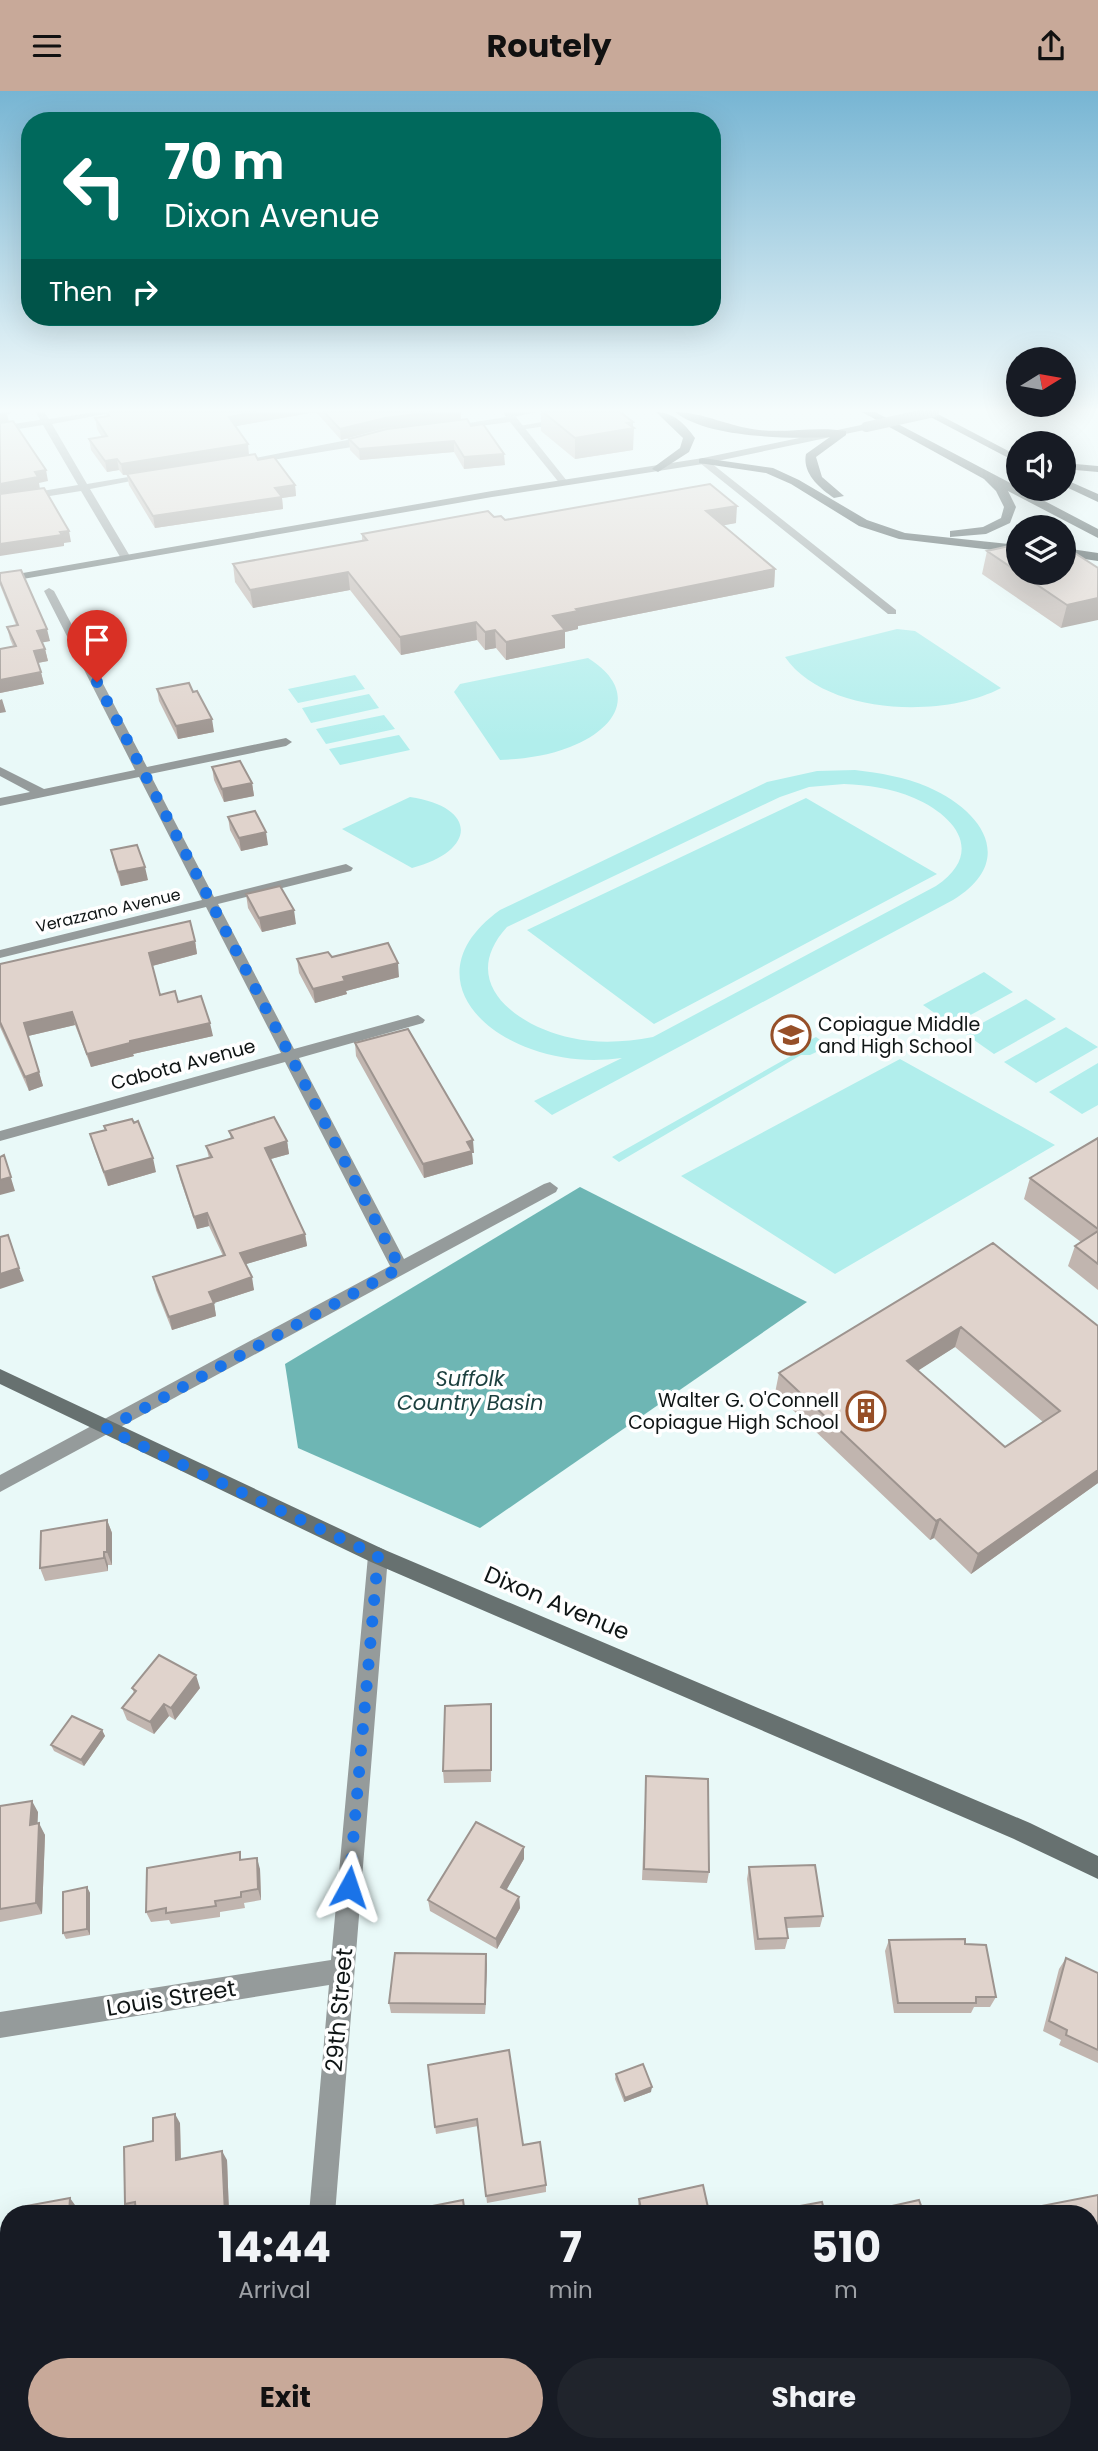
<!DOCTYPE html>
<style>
body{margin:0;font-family:Poppins,sans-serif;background:#20242c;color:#f1f3f6;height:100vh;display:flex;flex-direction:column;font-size:26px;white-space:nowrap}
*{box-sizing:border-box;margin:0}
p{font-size:23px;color:#9ea1a6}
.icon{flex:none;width:38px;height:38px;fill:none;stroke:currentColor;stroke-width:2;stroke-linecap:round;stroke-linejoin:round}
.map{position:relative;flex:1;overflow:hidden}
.sheet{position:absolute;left:0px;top:2114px;width:1099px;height:247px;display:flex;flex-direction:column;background:#171b24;border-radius:28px 28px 0 0;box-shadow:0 7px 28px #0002}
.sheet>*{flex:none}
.hud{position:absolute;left:21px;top:21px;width:700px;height:214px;border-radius:28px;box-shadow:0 7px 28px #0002;background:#00695c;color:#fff;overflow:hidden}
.needle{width:46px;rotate:79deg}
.tools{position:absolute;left:1006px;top:256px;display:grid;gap:14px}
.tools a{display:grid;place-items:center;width:70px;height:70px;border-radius:50%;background:#171b24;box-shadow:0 7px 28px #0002;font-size:35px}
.pin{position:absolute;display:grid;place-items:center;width:60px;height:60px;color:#fff;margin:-72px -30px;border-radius:50% 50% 50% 0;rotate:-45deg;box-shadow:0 0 7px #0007}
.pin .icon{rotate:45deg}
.me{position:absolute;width:77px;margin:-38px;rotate:5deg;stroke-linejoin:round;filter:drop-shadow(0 0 5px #0008)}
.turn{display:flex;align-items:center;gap:24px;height:147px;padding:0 28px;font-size:32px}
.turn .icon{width:91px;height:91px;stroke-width:2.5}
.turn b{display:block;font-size:49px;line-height:60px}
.then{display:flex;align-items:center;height:66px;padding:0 28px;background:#0003;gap:14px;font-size:26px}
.eta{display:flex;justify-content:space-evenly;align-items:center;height:119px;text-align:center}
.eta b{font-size:42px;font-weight:700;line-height:49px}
.button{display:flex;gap:14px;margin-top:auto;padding:14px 28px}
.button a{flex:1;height:80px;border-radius:42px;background:#c8a999;color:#111;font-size:28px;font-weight:700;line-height:80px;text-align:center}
.button a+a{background:#20242c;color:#f1f3f6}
header{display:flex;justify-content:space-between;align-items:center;height:91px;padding:0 28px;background:#c8a999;color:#111;font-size:32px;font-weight:700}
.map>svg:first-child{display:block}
</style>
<header><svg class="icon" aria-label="menu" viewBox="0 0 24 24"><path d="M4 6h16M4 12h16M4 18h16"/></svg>Routely<svg class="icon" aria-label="share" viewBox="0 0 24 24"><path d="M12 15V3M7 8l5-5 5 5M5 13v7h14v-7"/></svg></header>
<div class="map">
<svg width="1098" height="2360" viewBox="0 0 1098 2360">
<rect width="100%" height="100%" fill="#e9f9f8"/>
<path fill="#b1eeec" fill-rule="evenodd" d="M897,538l18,2 86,57c-58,31 -176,27 -216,-31z
M588,567c51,32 31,70 -18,89 -23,9 -46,12 -70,13l-46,-68 6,-8z
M355,584l10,14 -67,14 -10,-14z
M369,603l10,14 -68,15 -9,-15z
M384,624l11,14 -69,15 -10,-15z
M399,644l11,15 -70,15 -11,-16z
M855,679c25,3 50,7 73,17 55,24 89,74 25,113l-401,215 -18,-14 88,-43c-31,4 -60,2 -91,-9 -72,-26 -102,-88 -31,-139l267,-128 50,-11zM844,693c24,1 47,4 70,14 42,18 71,55 22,88l-283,151c-27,5 -54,7 -81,1 -54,-11 -116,-55 -65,-111l273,-130 29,-10z
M410,706c68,10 67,54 2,71l-70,-39z
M806,707l131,76 -283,150 -127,-94z
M984,881l29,20 -61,33 -29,-20z
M1026,908l30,20 -62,35 -30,-21z
M1066,936l32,20 -62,36 -32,-21z
M816,946l13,9 -19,9h-9l-182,107 -7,-5 186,-105v-6z
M900,968l155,86 -220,129 -154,-98z
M1098,972v42l-16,9 -33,-22z"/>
<path fill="#6eb6b4" d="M580,1096l227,115 -327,226 -182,-80 -13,-84z"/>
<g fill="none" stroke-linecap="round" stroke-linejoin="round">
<path fill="#959b9b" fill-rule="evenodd" d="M537,321l-28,6 -4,-3 7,-3z
M564,327l3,1v4l-48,7 -5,-3z"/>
<path fill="#959b9b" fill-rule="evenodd" d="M36,321h8l5,7 46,-7h21l-64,12 35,60 65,-11 5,3 -67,13 41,69 -1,2h-8l-41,-69 -81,13v-6l78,-13 -35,-60 -43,7v-6l40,-6z
M503,321h9l55,69v4h-6l-51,-63 -61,8 -5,-3 62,-10z
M373,344l3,1v4l-24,7 -117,19 -5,-3z
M700,368h6l190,151v4h-8l-188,-151z
M49,497l5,3 93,176 139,-29 6,4 -6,4 -136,28 64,123 132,-33 7,4 -2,3 -133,33 76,145 124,-34 7,5 -2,3 -124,35 105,201 140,-75 6,-2 8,6 -2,4 -556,300v-17l390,-209 -105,-204 -285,79v-10l281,-78 -75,-146 -206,51v-8l202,-50 -63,-123 -139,29v-8l30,-6 -30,-16v-9l44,22 91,-19 -91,-179z
M378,1456l7,3 3,6 -53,658h-26l20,-229 -329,53v-26l331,-52 37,-404 3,-6z
M1098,2326v30l-8,1 -10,-5h10v-25z
M287,2352h30v8h-30z
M985,2352h68l-4,8h-68z"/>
<path fill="#677170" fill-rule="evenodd" d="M866,333l3,1v4l-166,35 -211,33 -492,86v-6l492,-86 211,-33z
M0,1278l385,181 645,273 68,33v23l-84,-40 -643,-277 -371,-178z"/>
<path fill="#2d3a3a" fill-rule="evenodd" d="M656,321c17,0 29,12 39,26l-6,14 -31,20 -6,-3 2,-2 26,-19 3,-10z
M675,321c28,0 55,15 84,18 29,3 59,-4 87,1v4l-30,22 6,20 22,19 -10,2c-15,-10 -32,-25 -28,-44l24,-17c-41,2 -123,1 -155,-25z
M862,321h13l223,117v9l-90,-47 8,16 -6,16 -24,11 -36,3v-6l33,-4 18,-9 3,-11 -8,-16 -12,-12z
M921,321h13l84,44v7z
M703,367l70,10 26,12 68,40 38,13 113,12v8l-119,-14 -40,-13 -68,-42 -25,-11 -67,-10v-4z
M1064,372l34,3v6l-34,-3z
M1064,388l34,15v8l-34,-16z
M1064,457l34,5v8l-34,-5z"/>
<path stroke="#677170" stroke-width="10" d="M866,336l68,-15"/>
</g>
<path fill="#c1b5af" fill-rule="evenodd" d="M105,321h356v8l10,6 34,39 -41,4 -10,-17 -94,8 -10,-10 -1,-11 36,-11 -44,12 -25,-28 -80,14 13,29 9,5 37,25 1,11 -14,2 1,11 -128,19 -26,-43 -2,-10h-4l-4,-5 -12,2 -16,-22 -2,-11 13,-2 -5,-8 -2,-11 11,-1z
M541,321h79l13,16v22l-58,9 -34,-28z
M494,426l11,3 231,3 -13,2 52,44 -1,18 -196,39v3l-13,3v16l-59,12 -10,-12 -11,2 -8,-10 -76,15 -51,-65 -97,18 -18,-26 -2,-18 129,-23v-7z
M987,460l111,17 -37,60 -79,-54z
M0,482l50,68 -8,1 3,7 3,12 -10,2 6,21 -44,9v-44l13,-3 -3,-7 -3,-12 9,-2 -16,-40z
M157,598l36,3 21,40 -36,7 -19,-38z
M212,676l40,16 2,13 -30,6 -10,-22z
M228,726l40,28 -27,6 -11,-21z
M111,759l37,30 -27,6 -7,-22z
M246,803l50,30 -34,8 -14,-24z
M195,850l2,13 -45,12 8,29 18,7 35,34 -80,18 1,2 -43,11 -16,-42 -47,11 15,50 -14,5 -29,-64v-63z
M332,866l67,20 -53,14 1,3 -32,9 -16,-30 -2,-14z
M355,952l119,110h-2l1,11 -49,14 -68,-122z
M104,1035l52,46 -48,14 -14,-38 -4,-14 15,-3z
M229,1040l58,10 2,13 -18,5 34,75 2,12 -61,18 8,26 -40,13 2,13 -44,14 -16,-40 -3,-13 70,-21 -14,-30 -12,3 -17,-50 -3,-13 32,-8 -3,-12 25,-7z
M1098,1047v152l-30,-24 7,-20 6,-4 -57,-43 6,-21z
M993,1152l105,240 -127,91 -37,-36 -4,2 -155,-147 4,-20zM955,1256l88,75 -38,25 -87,-77z
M107,1429l5,13v32h-4v6l-63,10 -5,-13z
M132,1597h68l-25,32 -6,-4 -15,18 -27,-14 -5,-12 12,-15z
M492,1626l-1,65 -47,1 -1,-12z
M102,1639l3,6 -21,30 -30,-15 -3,-6z
M646,1685l63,96 -2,11 -65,-3z
M0,1715l38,6 -1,11 8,12 -3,79 -42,8z
M524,1768l-18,31 13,7 1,11 -23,41 -67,-38 -2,-11z
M242,1769l18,9 1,31 -17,3 1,5 -25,4v5l-49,7 -2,-4 -18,2 -5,-10z
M749,1776l74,49 -3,11 -34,1 2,10 -3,11 -30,1 -8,-71z
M87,1796l3,6v42l-24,4 -3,-6z
M889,1849l76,4 31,53 -6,10h-16l-3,6h-77l-9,-62z
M1066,1867l32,15v90l-39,-18 2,-5 -18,-9 16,-62z
M487,1873l-2,50 -94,-1 -2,-10z
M428,1974l118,120v7l-59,11 -9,-77 -42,8z
M616,1983l35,18 -27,10 -9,-23z
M180,2032l1,36 46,1 2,54h-93v-2l-5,1 -6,-9 28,-63z
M1098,2104v84l-8,2v-67z
M639,2108l70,13 19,2h-88l-2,-7z
M892,2115l32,8h-36z"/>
<path fill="#9d948f" d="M3,321h9v1l-5,1 2,8 -9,2v-11z
M256,321h60l-85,15 -2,-10z
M434,321h27v8l-76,8 -44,12 -1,-11 45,-11z
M633,331v7l1,-1 -1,22 -58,9v-21z
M454,350v11l-94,8 -1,-11z
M248,353l1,11 -126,20 -2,-11z
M504,363l1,11 -41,4v-12z
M117,368l2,11 -12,2 -2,-11z
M46,379l2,11 -9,2 1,6 -40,6v-11l35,-12z
M295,394l1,11 -14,2 1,11 -128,19 -2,-12 122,-28z
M737,415l-1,17 -31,6 1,-18z
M69,440l2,11 -7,1v3l-64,10v-12z
M775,478l-1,18 -196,39v3l-13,3v16l-59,12v-18l47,-26 23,-7z
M348,481l2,18 -97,18 -3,-18z
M1098,507v22l-37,8 6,-23z
M476,531l1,18 -76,15 -1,-18z
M47,538l3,12 -10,2 -3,-12z
M495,539l1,18 -11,2v-18z
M45,558l3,12 -11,2 -3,-12z
M41,581l3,12 -44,9v-13z
M2,608l4,13 -6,1v-13z
M212,628l2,13 -36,7 -2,-13z
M252,692l2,13 -30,6 -2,-13z
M266,741l2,13 -27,6 -2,-13z
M145,776l3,13 -27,6 -3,-14z
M294,819l2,14 -34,8 -3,-14z
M195,850l2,13 -45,12 -3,-13z
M398,872l1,14 -53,14 1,3 -32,9 -2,-14 30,-12z
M72,921l3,13 -47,11 -4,-13z
M210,932l3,13 -80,18 1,2 -43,11 -4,-13 43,-13z
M39,981l4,14 -14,5 -4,-14z
M473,1049l1,13h-2l1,11 -49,14 -1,-14 44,-22z
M287,1050l2,13 -22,6 -2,-12z
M4,1064l11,36 -15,4v-15z
M153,1067l3,14 -48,14 -4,-14z
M207,1122l2,13 -12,3 -3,-12z
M305,1143l2,12 -64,19 -3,-12z
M19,1177l5,13 -24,8v-15z
M252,1186l2,13 -40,13 2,13 -44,14 -3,-13 40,-25z
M961,1236l-6,20 -53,34 5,-20z
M1098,1379v13l-127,91 7,-20z
M940,1428l-6,19 -4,2 6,-19z
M107,1429l5,13v32l-5,-13z
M104,1461l4,13v6l-4,-13z
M196,1584l4,13 -25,32 -4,-12z
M164,1613l5,12 -15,18 -4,-12z
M102,1639l3,6 -21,30 -3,-6z
M32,1710l6,11 -1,24 -7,-11z
M39,1732l6,12 -3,79 -6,-11z
M524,1756v12l-22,39 -1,-11z
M257,1767l3,11 1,31 -3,-11z
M87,1796l3,6v42l-3,-6z
M519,1806l1,11 -23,41 -1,-10z
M486,1863l1,10 -2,50v-10z
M652,1996l-1,5 -27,10 1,-4z
M175,2023l5,9 1,46 -5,-9z
M222,2060l5,9 2,54h-4z
M70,2107l5,7 -1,9h-5z"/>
<path fill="#e0d3cc" stroke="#9d948f" stroke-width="2" fill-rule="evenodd" d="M107,321h149l-27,5 19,27 -127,20 -4,-5 -12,2 -16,-22 18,-3 -12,-18 14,-2z
M324,321h110l-49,6 -45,11z
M543,321h77l13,10 -6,1 7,5 -59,10z
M467,328l4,7 12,-2 21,30 -40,3 -10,-16 -95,8 -10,-10 38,-10z
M13,330l33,49 -11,2 3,5 -38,7v-61z
M255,363l3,6 16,-3 21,28 -20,3 7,9 -129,19 -26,-42z
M710,393l27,22 -31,5 69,58 -199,40 2,2 -25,5 12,14 -59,12 -11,-12 -10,2 -9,-10 -76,15 -52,-65 -98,18 -17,-26 134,-24 -5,-6 126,-23 6,6 7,-1 4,4z
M44,397l25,43 -9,1 2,3 -62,9v-50z
M1018,453v28h46v-26l34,22v30l-31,7 -80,-54z
M21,479l26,59 -10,2 8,18 -11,2 7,21 -41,8v-31l16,-3 -9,-19 11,-2 -18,-44v-8z
M189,592l4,9 4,-1 15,28 -36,7 -19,-37z
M240,670l12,22 -30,6 -10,-22z
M255,720l11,21 -27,6 -11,-21z
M137,754l8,22 -27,5 -7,-22z
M280,795l14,24 -35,8 -13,-24z
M190,830l5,20 -46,12 11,42 15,-4 3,11 23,-6 9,27 -80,18v2l-43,11 -15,-42 -48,11 15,49 -14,5 -25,-55v-58z
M388,852l10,20 -55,14 2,4 -32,8 -16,-30 31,-7 4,5z
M408,938l65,111 -6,2 5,9 -49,13 -68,-121z
M274,1026l13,24 -22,7 40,86 -65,19 12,24 -43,15 5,11 -45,14 -16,-40 72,-22 -18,-42 -13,4 -17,-51 35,-9 -6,-11 27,-8 -4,-7z
M132,1028l2,4 4,-2 15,37 -49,14 -14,-38 16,-4 -2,-4z
M1098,1047v91l-68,-51z
M4,1064l7,22 -11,3v-23z
M1098,1140v33l-23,-18z
M8,1144l11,33 -19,6v-37z
M993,1152l105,83v144l-120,84 -38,-35 -4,2 -157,-148zM961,1236l99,84 -55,36 -98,-86z
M107,1429v32h-3v6l-64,10 1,-37z
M159,1564l37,20 -25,33 -7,-4 -14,18 -28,-14 14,-17 -4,-3z
M491,1613v66l-48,1 2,-65z
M72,1625l30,14 -21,30 -30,-15z
M646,1685l62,3 1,93 -65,-3z
M32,1710l-2,24 9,-2 -3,80 -36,6v-103z
M476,1731l48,25 -23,40 18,10 -23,42 -68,-39z
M240,1761v8l17,-2 1,31 -17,3v5l-26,4 1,5 -50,7v-5l-20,4 1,-44z
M815,1774l8,51 -38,2 3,20 -30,1 -9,-72z
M87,1796v42l-24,4v-41z
M965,1848v5l21,1 10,52h-20v6h-78l-9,-63z
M395,1862l91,1 -1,50 -96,-1z
M1066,1867l32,15v77l-32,-15 1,-5 -18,-9z
M509,1959l14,95 17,-3 6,43 -60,11 -9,-77 -42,8 -7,-62z
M643,1973l9,23 -27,11 -9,-24z
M175,2023l1,46 46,-9 3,63h-89l-1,-12 -10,2 -1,-57 29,-6v-23z
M703,2094l6,27 18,-4 1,6h-86l-3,-15z
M1098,2104v78l-8,2v-61h-89z
M70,2107l-1,16h-43v-8z
M463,2109l2,14h-73z
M919,2109l5,14h-30l-2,-8z
M822,2111l3,12h-69z"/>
<linearGradient id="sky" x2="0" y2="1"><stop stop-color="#77b5d3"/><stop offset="0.49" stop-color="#f5fcfc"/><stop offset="1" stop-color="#f5fcfc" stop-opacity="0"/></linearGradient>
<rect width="1098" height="651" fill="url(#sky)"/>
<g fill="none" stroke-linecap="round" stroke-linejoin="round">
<path stroke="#1a73e8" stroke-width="12" stroke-dasharray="0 21.6" d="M97,591l303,586 -294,161 272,127 -29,331"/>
</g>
<defs>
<g id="school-ring" transform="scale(2.0125)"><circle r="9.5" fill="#fff" stroke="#964f28" stroke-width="1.5"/><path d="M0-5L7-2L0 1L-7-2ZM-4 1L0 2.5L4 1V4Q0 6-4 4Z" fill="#964f28"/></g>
<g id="building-ring" transform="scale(2.0125)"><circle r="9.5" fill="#fff" stroke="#964f28" stroke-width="1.5"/><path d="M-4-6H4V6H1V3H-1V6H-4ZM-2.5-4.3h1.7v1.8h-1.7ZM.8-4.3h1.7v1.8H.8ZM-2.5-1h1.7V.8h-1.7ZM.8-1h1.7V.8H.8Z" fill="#964f28"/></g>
</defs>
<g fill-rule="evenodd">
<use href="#school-ring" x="791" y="944"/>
<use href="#building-ring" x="866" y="1320"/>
</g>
<g text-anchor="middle" stroke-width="7" stroke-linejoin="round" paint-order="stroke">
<g font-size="16" fill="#0f1515" stroke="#fff">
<text transform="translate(108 819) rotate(-13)" y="6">Verazzano Avenue</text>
</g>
<g font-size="19" fill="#0f1515" stroke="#fff" text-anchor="start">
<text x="818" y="940">Copiague Middle<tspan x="818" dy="22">and High School</tspan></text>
<text x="839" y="1316" text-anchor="end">Walter G. O'Connell<tspan x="839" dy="22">Copiague High School</tspan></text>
</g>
<g font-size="19" fill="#0f1515" stroke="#fff">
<text transform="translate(183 973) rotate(-15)" y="7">Cabota Avenue</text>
</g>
<g font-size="21" font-style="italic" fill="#1b3f3e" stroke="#fff">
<text x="470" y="1295">Suffolk<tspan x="470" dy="24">Country Basin</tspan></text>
</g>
<g font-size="23" fill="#0f1515" stroke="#fff">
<text transform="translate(557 1512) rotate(23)" y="8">Dixon Avenue</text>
<text transform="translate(171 1907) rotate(-9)" y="8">Louis Street</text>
<text transform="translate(339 1919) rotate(-85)" y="8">29th Street</text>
</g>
</g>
</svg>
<div class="tools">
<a><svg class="needle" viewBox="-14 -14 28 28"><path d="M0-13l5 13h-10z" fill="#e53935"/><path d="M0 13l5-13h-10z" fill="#9ea1a6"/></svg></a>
<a><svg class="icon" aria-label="sound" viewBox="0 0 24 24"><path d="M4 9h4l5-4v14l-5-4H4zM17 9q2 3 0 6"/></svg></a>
<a><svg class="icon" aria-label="layers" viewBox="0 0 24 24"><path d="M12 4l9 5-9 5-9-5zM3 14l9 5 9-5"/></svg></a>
</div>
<div class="pin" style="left:97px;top:591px;background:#d93025"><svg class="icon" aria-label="arrive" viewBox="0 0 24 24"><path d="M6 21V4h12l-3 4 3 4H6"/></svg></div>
<svg class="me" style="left:349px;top:1796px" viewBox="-20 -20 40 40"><path d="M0-17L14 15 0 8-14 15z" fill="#1a73e8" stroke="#fff" stroke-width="4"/></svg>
<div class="hud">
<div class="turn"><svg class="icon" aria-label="left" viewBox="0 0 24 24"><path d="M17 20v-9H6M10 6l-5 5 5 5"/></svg><div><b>70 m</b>Dixon Avenue</div></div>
<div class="then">Then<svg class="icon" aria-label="right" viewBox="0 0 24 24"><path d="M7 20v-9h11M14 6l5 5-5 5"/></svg></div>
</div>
<section class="sheet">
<div class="eta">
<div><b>14:44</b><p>Arrival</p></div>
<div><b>7</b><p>min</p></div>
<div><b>510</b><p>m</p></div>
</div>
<div class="button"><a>Exit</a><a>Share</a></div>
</section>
</div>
